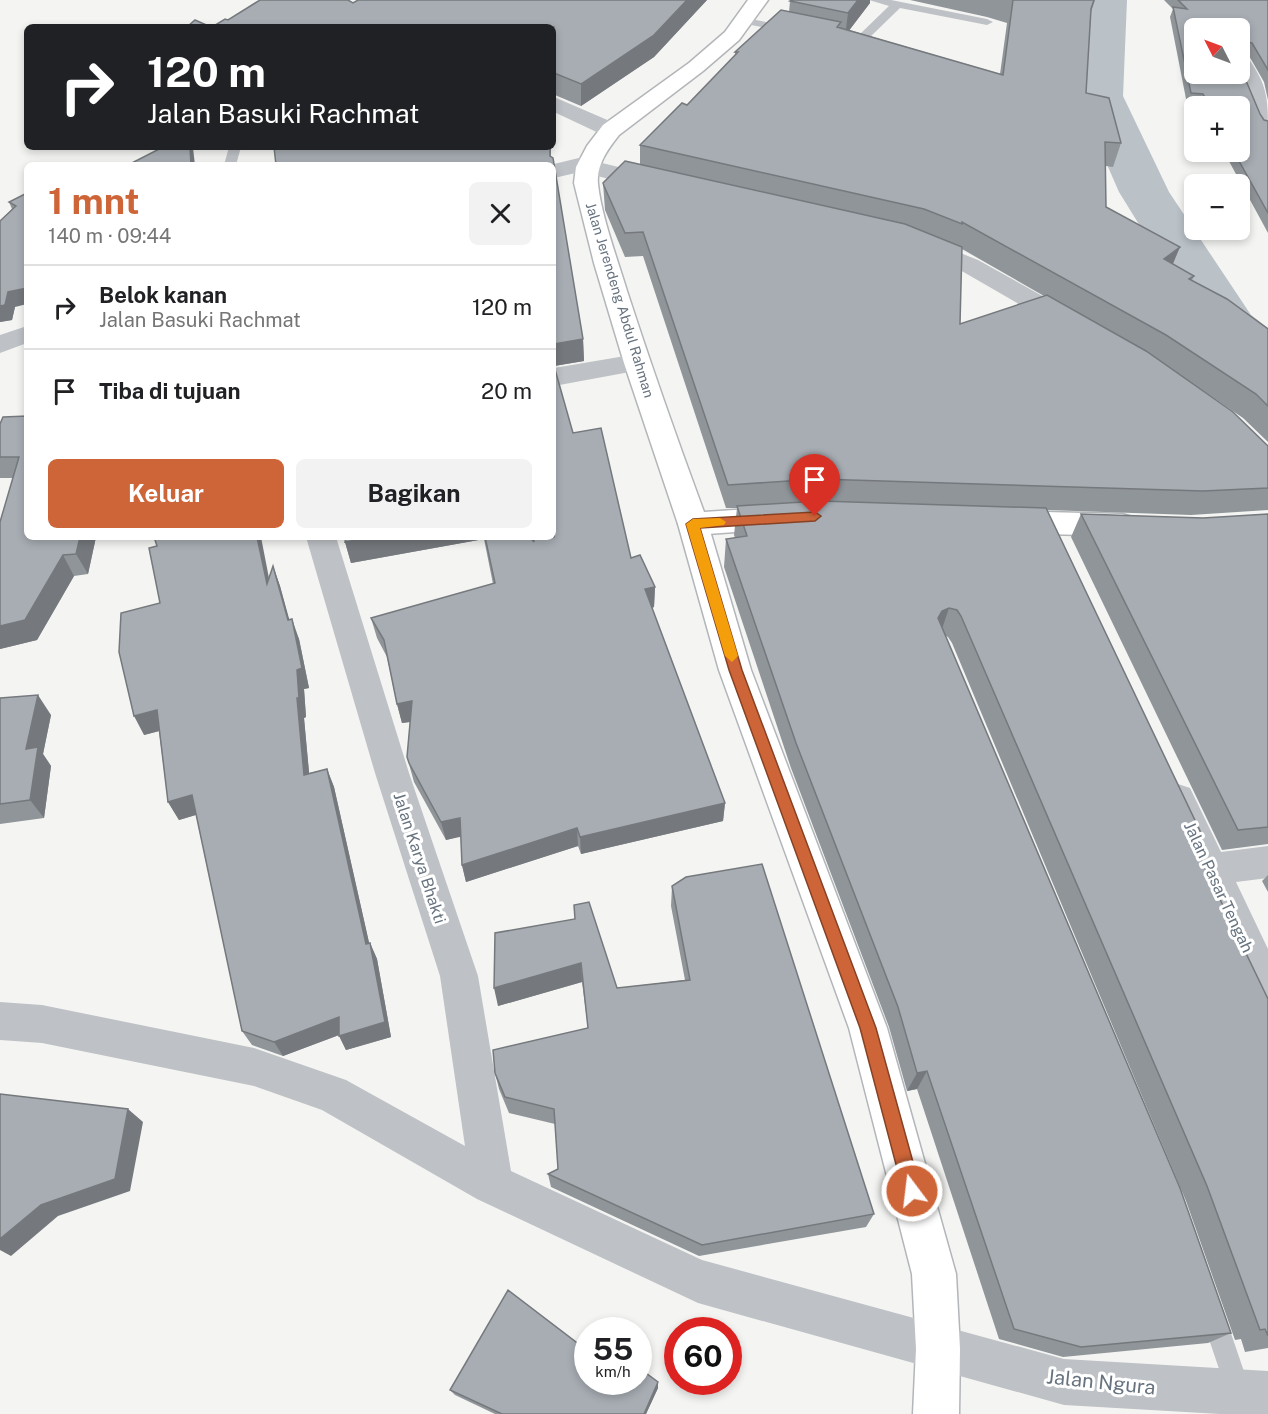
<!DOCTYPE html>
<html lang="id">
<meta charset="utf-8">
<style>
body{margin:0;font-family:"Public Sans",sans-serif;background:#f2f2f2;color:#202124;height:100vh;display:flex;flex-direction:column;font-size:22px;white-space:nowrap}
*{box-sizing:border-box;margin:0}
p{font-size:20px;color:#757577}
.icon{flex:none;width:33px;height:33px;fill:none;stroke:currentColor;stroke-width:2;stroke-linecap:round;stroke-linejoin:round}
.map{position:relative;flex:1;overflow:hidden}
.drawer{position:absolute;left:24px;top:162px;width:532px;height:378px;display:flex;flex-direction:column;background:#fff;border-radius:9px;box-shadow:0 3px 9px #0003}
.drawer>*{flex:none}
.banner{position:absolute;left:24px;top:24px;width:532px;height:126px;border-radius:9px;box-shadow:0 3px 9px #0003;background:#202124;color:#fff;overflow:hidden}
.needle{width:39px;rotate:312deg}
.buttons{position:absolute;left:1184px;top:18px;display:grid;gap:12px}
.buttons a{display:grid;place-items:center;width:66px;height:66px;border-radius:9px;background:#fff;box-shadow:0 3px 9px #0003;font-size:30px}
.speed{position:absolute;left:574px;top:1317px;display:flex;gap:12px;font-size:30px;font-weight:700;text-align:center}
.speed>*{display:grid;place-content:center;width:78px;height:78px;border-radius:50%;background:#fff;box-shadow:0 3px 9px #0003;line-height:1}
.speed small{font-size:15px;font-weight:400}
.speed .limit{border:9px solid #d22;background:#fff;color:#111}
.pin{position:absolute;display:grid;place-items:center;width:51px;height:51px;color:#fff;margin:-62px -26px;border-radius:50% 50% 50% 0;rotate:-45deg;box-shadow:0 0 6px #0007}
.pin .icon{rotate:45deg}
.me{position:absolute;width:66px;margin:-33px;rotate:345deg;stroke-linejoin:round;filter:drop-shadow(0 0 4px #0008)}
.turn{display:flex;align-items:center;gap:21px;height:126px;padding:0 24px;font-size:27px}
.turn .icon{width:78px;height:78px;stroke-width:2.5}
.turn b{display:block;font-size:42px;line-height:51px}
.round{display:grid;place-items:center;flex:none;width:63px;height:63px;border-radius:9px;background:#f2f2f2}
.overview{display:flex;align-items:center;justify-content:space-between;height:102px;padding:0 24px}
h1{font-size:36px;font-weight:700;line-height:45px;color:#ce6538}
.action{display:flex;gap:12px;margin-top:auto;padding:12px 24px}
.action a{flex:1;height:69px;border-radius:9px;background:#ce6538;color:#fff;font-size:24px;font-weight:700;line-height:69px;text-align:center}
.action a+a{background:#f2f2f2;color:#202124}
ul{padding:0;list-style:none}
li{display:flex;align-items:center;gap:18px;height:84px;padding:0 24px;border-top:2px solid #e0e0e0}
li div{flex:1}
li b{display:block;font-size:22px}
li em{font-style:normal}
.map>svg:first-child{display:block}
</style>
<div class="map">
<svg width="1268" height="1414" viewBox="0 0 1268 1414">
<rect width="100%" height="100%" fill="#f4f5f2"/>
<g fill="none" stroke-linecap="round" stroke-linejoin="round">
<path fill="#bac1c7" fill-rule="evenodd" d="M1085,0h42l-4,96 46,96 82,123 17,13v47l-20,-6 -37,-28 -92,-149 -42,-96z"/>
<g stroke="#b2b5b9" stroke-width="3">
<path id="primary" d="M693,513l10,3 5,8 43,146 136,358 69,246 4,75 -1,65h-46l3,-65 -4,-75 -63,-246 -130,-358 -41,-146 5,-8z"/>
</g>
<g stroke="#b3b6b9" stroke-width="3">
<path id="trunk" d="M748,0h20l-29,40 -36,31 -84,64c-11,14 -23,30 -21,49 3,31 20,77 29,107 24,74 50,148 77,221l76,-5 10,3 5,8 -5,8 -10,3 -87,6 -10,-3 -5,-8 -54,-161 -30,-100 -20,-80 2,-16 11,-21 16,-21 86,-62 36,-31z
M1008,511l114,3 10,3 5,8 -5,8 -10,3 -114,-3 -10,-3 -5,-8 5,-8z"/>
</g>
<path fill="#bec1c5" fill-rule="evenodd" d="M869,0h22l96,19 6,3 -6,3 -87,-17 -33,32 -27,3v-4l19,-4 30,-29z
M745,18l43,8 6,3 -6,3 -47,-9 -2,-2z
M229,147h12l-5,18h-12z
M1213,1304l9,3 29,85 -3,9 -9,3 -9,-3 -29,-85 3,-9z"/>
<path fill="#bec1c5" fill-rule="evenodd" d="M1239,53l7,2c21,29 22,41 22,76l-8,-2 -3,-5 -20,-50h2z
M554,97l65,28 3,5 -3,5 -8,2 -8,-2 -49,-23z
M591,155l8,2 3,6 62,15 4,5 -4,5 -8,2 -76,-18 -26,6v-13h-4z
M920,237l58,23 102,57 4,6 -4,6 -9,2 -9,-2 -102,-59 -49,-21 -3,-5 3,-5z
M27,326v17l-27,10v-18z
M637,354l9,3 4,6 -4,6 -92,17v-18z
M306,537h30l73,236 69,203 33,195 191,89 362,99 204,12v43h-48l-156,-9 -366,-102 -221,-104 -155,-89 -68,-24 -212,-43 -42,-3v-38l42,3 212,43 92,32 119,66 -25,-170 -65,-203z
M1178,784l12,4 31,64 47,-6v32l-32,4 32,67v59l-14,-5 -93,-204 5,-11z"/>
<use href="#primary" fill="#fff" fill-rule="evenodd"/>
<use href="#trunk" fill="#fff" fill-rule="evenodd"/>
</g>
<path fill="#90959a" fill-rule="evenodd" d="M358,0h349l-53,57 -73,49 -26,-11 -1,-3v-65l-326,-7 125,-17z
M910,0h185l-4,12 -5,81 35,50 -8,24 -7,-1v41l67,57 21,12 -2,4 76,49v113l-25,-24 -54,-37 79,65v64l-77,5 -144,-5 155,325 -8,10 74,154v349l-23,4 -4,-13 -6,1 -49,-139 -234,-558 -4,-6 -2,-1 285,697 -23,10 -145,14 -64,-18 -82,-250 -10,2 -18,-64 -98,-259 -67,-201 2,-28 9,-1 -1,-3 3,-27h-11l-83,-252 -18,1 -20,-47 -2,-27 37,-19v-19l47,-40 48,-50v-3l54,-40 1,-11 80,2 -21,27 151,44 7,-51 -20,-6zM962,249l82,47 -84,28z
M1164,0h104v100l-4,-18 -16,-28 -7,-2 -2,12 21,50 4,6 4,1v112l-44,-81h15v-46h-39l-2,-2h-11l-17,-87 3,-8z
M274,147h277v10l2,1 30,181 1,22 -30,5 19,67 28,-5 30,130 9,-3 15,32 -1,20 -2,1 73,195 -2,18 -142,33 -3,-8 -112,36 -4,-17 -1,-29 -15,4 -32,-58 -7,-25 3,-35 -8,1 -5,-19 -10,-47 -10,-19 -6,-20 122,-34 -9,-45 -133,24 -6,-21 1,-5h208v-372h-278z
M27,193l-12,114 -3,13 -12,2v-101l12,-12 -3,-7z
M0,424l96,113 -8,37 -14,2 -37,64 -37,9v-127l13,-44h-13z
M1081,514l122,4 65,-4v330l-46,6 -151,-313z
M157,546l112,32 4,-12 7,20 9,34 10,19 10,49 -5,1 2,28 -2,1 5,55 18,-4 7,18 35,156h1l7,16 14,78 -45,13 -7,-15 -56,21 -31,-11 -10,-14 -46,-216 -17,5 -11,-18 -9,-71 -15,4 16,-132z
M0,698l51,17 -8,39 8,12 -7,52 -44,6z
M1268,875v17l-6,-11z
M672,886l202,328 -8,13 -167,29 -148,-69 -3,-13 10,-5 -3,-45 -46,-11 -10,-24 -4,-16 93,-45 -6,-46 -84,24 -3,-73 122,55 68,-8 -14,-74z
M584,1348l74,40 -12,26h-151l-40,-19 -5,-5z"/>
<path fill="#75797d" d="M687,0h20l-53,57 -73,49v-22z
M858,0h12v3l-25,33 3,-23z
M190,147h3v1l2,17h-4z
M1180,247l-10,24 -6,-12z
M27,288v16l-12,3 -3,13 -12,2v-16l8,-14z
M583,339l1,22 -30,5v-22z
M80,537h16l-8,37 -12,-20z
M257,537h4l13,67 -7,-20z
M374,537h109l1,2 -133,24 -6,-21z
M63,555l11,21 -37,64 -37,9v-23z
M273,566l7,20 15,54 -7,-20z
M655,587l-1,20 -9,3v-21z
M949,608l-9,27 -2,-17 4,-7z
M292,619l7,20 10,49 -5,1 2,28 -2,1 7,75 -7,-18 -7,-77v-28z
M38,695l13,20 -8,39 8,12 -7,52 -14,-18 -4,-51z
M412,701l5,20 -15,2 -5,-19z
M157,710l10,19 -23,6 -10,-19z
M327,769l7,18 39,173 -7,-16z
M192,795l10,18 -23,7 -11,-18z
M725,803l-2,18 -142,33 -1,-17z
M460,818l4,18 -18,4 -5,-18z
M577,828l1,18 -112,36 -4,-17z
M370,943l7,16 14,78 -45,13 -7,-14z
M581,963l1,19 -84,24 -4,-18z
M339,1017l8,15 -64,24 -9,-14z
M927,1071l-10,18 -10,2 10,-18z
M128,1109l15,13 -13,69 -72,25 -47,40 -11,-6v-11z
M658,1382v6l-12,26h-2z"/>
<path fill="#a7adb3" stroke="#75797d" stroke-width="1.5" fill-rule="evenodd" d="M260,0h88l5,3 5,-3h329l-33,35 -73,49 -27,-11v-46h-342l13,-8 3,1z
M792,0h66l-10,13 -58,-12z
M1013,0h81l-3,9 -5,84 23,5 12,45 -16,-1 1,65 74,40 -16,12 30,17 -5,3 38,20 41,30v77l-12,-12 -90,-59 -204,-113v2l-38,-15 -284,-64 42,-42 5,2 51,-53h-3l46,-42 60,12 -4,5 166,48z
M1178,0h90v70l-16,-27 -10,-2 -3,23 21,50 4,6 4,1v92l-34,-61h5v-46h-29l-7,-12 -12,-1 -18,-86 14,2zM1194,28h45v46h-45z
M195,20l16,7h-24z
M163,147h27l1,18h-63z
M274,147h276v9l3,2 30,181 -29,5v-179h-278z
M625,161l280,63 57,23 -2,77 87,-29 99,56 87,61 35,34v42l-65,3 -384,-12 -91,6 -85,-253 -18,1 -21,-47 -1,-3z
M27,193v95l-19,4 -3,13 -5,1v-85l16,-15 -7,-4z
M554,366l19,67 28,-5 30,130 9,-3 15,32 -10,2 80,214 -145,34 -3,-9 -115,37 -2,-47 -19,4 -32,-59 -2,-6 5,-56 -15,3 -13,-64 -13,-22 124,-35 -10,-46h45l4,5 -1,-5h21z
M27,416v121h53l-4,17 -13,1 -38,65 -25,6v-104l19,-65h-19v-33l3,-7z
M820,501l226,7 156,327 -12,2 78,162v337l-3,-7 -5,1 -53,-144 -246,-570 -4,-6 -8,-2 -7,3 -4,7 242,570 51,145 -150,14 -67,-18 -87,-258 -10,2 -19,-66 -102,-264 -70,-204 21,-3 -10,-30z
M1081,514l122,4 65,-4v313l-30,3z
M154,537h103l10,47 6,-18 15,54 4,-1 10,49 -5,2 2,28h-2l7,77 23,-6 39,175 4,-1 15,79 -46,14v-19l-65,25 -32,-11 -50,-236 -24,7 -11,-92 -23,6 -15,-64 2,-39 39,-10 -11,-55 8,-2z
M346,537h28l-29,5z
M38,695l-12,54 12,-2 -8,53 -30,4v-106z
M762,864l112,350 -172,31 -154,-71 10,-5 -4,-60 -49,-12 -10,-24 -2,-23 95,-22 -7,-65 -87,25 1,-55 80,-14 -1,-14 15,-3 28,86 73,-8 -18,-94 14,-9z
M0,1094l128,15 -13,70 -74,26 -41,34z
M508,1290l76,58 4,-8v42h51v-14l19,14 -14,32h-142l-52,-24z"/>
<path fill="#ce6538" stroke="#864224" stroke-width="1.5" d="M815,512l6,4 -6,5 -115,7 42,142 134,358 45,163 -3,6 -6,2 -6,-2 -3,-6 -43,-163 -131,-358 -43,-146 7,-5z"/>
<path fill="#f59e0b" d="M720,518l6,4 -2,3 -24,3 38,128 -6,6 -7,-6 -39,-132 7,-5z"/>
<g text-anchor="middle" stroke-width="6" stroke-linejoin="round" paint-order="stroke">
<g font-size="14" fill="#67737f" stroke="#fff">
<text transform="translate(620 300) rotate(73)" y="5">Jalan Jerendeng Abdul Rahman</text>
</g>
<g font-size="16" fill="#67737f" stroke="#fff">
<text transform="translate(420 858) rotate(72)" y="6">Jalan Karya Bhakti</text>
<text transform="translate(1219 887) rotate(65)" y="6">Jalan Pasar Tengah</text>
</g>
<g font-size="20" fill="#67737f" stroke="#fff">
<text transform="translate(1101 1382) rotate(6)" y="7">Jalan Ngura</text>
</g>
</g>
</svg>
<div class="buttons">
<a><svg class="needle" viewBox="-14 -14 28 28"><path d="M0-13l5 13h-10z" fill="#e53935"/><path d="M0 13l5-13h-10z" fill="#757577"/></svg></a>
<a>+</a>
<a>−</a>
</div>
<div class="speed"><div>55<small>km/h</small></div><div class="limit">60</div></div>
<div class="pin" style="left:815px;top:516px;background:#d93025"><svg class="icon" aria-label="arrive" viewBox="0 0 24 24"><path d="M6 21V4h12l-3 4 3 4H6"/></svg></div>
<svg class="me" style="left:912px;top:1191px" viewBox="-20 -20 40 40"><circle r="17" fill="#ce6538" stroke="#fff" stroke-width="3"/><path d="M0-11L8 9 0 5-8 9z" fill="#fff"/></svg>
<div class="banner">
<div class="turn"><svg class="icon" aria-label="right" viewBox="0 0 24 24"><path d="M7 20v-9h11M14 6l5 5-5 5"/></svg><div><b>120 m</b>Jalan Basuki Rachmat</div></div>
</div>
<section class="drawer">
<div class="overview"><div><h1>1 mnt</h1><p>140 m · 09:44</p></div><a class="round"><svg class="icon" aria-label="close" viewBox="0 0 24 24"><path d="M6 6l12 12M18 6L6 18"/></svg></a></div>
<ul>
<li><svg class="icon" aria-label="right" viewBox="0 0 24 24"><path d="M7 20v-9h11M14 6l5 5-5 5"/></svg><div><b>Belok kanan</b><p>Jalan Basuki Rachmat</p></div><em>120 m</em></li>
<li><svg class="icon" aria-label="arrive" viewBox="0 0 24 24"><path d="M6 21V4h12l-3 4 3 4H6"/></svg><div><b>Tiba di tujuan</b></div><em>20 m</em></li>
</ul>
<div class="action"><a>Keluar</a><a>Bagikan</a></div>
</section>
</div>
